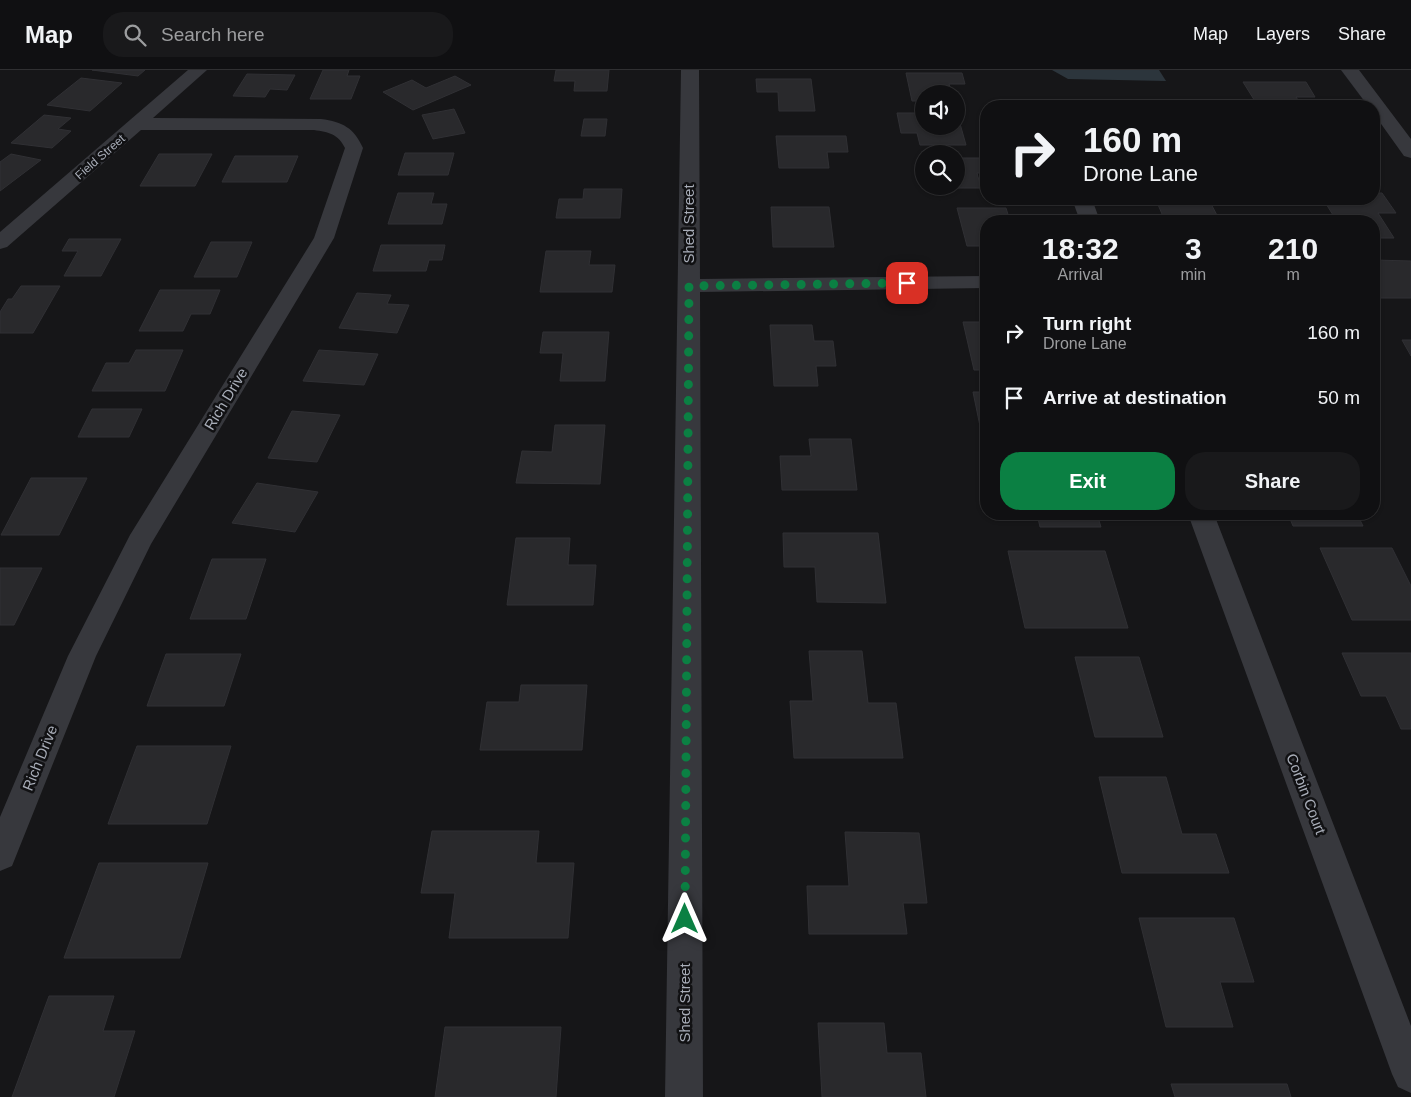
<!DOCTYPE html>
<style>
body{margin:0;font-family:Helvetica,sans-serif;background:#19191b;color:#f1f3f6;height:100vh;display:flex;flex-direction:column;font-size:19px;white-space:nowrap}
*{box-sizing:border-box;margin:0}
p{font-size:16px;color:#9c9d9f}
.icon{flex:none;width:28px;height:28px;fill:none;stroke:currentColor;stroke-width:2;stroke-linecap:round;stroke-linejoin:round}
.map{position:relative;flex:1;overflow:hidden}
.details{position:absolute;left:980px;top:145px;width:400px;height:305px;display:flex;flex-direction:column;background:#101012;border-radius:20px;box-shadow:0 1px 4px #0004,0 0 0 1px #303032}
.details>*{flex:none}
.hud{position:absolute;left:980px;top:30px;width:400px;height:105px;border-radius:20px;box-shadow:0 1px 4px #0004,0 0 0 1px #303032;background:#101012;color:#f1f3f6;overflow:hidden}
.controls{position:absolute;left:915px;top:15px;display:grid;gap:10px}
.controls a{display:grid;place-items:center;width:50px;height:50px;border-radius:50%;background:#101012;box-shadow:0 1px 4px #0004,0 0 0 1px #303032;font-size:25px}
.pin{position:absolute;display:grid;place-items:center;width:42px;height:42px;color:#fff;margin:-21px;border-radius:10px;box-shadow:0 2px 8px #0006}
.me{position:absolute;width:55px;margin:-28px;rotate:0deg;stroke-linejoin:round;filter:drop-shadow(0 0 4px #0008)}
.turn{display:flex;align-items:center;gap:18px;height:105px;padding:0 20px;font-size:22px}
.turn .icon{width:65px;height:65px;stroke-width:2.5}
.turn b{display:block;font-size:35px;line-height:42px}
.eta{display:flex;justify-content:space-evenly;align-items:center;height:85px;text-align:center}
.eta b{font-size:30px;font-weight:700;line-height:35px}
.cta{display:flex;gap:10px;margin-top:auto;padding:10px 20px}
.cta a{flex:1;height:58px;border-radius:20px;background:#0b8043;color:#fff;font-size:20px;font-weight:700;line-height:58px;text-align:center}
.cta a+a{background:#19191b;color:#f1f3f6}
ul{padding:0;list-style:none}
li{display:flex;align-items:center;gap:15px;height:65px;padding:0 20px}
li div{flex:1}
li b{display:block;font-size:19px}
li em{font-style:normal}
header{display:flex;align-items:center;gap:30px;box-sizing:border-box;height:70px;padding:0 25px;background:#101012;border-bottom:1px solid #303032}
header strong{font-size:24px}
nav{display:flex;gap:28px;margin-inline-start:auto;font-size:18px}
.search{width:350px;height:45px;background:#19191b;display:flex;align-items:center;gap:12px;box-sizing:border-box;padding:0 18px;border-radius:20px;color:#9c9d9f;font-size:19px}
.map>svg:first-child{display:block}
</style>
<header>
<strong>Map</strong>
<div class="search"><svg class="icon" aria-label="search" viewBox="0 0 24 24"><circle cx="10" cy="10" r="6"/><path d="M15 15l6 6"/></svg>Search here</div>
<nav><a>Map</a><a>Layers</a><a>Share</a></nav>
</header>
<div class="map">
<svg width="1411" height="1027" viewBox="0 0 1411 1027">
<rect width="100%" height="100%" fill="#161618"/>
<path fill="#2c353c" d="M1052,0h107l7,11 -98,-2z"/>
<path fill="#29292c" stroke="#303034" d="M92,0h53l-7,6z
M323,0h26l-2,6h13l-9,23h-41z
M556,0h53l-2,21h-33l1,-10h-21z
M906,3h56l3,11h-16l3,10h-28v7h-12z
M247,4l48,1 -8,15 -17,-1 -5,8 -32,-1z
M455,6l16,9 -58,25 -30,-18 29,-12 14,8z
M81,8l41,5 -32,28 -43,-6z
M756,9h55l4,32h-36l-1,-19h-21z
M1243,12h63l9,15h-19l6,9h-44z
M454,39l11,24 -32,6 -11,-24z
M897,43h27v13h32l1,-13 9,32h-46l-3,-12h-16z
M44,45l27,3 -13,11 13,2 -19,17 -41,-5z
M584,49h23l-2,17h-24z
M776,66h70l2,16h-21l2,16h-50z
M405,83h49l-6,22h-50z
M11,84l30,6 -41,31v-29z
M159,84h53l-17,32h-55z
M235,86h63l-11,26h-65z
M956,88h30v15h-9l4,15h-35l-1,-2h11z
M584,119h38l-2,29h-64l3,-19h24z
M398,123h36l-3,11h16l-5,20h-54z
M1374,123h8l14,20h-18l16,25h-20v-17h-53l-4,-6h16l-10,-16h51z
M1156,130h53l11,21h-55z
M771,137h58l5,40h-61z
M957,138h49l4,13h-24v25h-19z
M69,169h52l-20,37h-37l14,-25h-16z
M211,172h41l-15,35h-43z
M381,175h64l-3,15h-13l-3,11h-53z
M546,181h45l-2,14h26l-3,27h-72z
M1374,190l37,1v37h-37z
M21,216h39l-27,47h-33v-21l8,-13h4z
M160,220h60l-10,24h-19l-8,17h-44z
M357,223l34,2 -4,9 22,1 -12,28 -58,-5z
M963,252h23v48h-12z
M770,255h42l2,16h19l3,25h-20l2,20h-44z
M543,262h66l-4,49h-45l3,-28h-23z
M1402,270h9v16z
M136,280h47l-18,41h-73l14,-28h23z
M319,280l59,4 -14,31 -61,-4z
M973,322h13v39h-5z
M92,339h50l-13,28h-51z
M292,341l48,4 -23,47 -49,-4z
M555,355h50l-5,59 -84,-1 6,-32 30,1z
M809,369h42l6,51h-75l-2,-34h31z
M31,408h56l-28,57h-58z
M257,413l61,9 -23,40 -63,-9z
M1037,444h60l4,13h-61z
M1288,444h69l6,12h-70z
M783,463h95l8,70 -69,-1 -2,-35h-31z
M516,468h54l-2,27h28l-3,40h-86z
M1320,478h72l19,38v34h-59z
M1008,481h97l23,77h-103z
M212,489h54l-20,60h-56z
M0,498h42l-28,57h-14z
M809,581h53l6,52h28l7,55h-109l-4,-57h23z
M1342,583h69v76h-10l-15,-33h-25z
M166,584h75l-17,52h-77z
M1075,587h64l24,80h-68z
M521,615h66l-5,65h-102l7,-48h32z
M137,676h94l-24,78h-99z
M1099,707h67l16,57h34l13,39h-107z
M432,761h107l-3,32h38l-6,75h-119l6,-45h-34z
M845,762l74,1 8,70h-24l4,31h-98l-2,-48h42z
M99,793h109l-28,95h-116z
M1139,848h95l20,64h-34l13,45h-67z
M49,926h65l-11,35h32l-21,66h-102z
M818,953h66l3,30h34l5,44h-104z
M445,957h116l-5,70h-121z
M1171,1014h116l4,13h-116z"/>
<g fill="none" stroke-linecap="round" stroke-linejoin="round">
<path fill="#37383d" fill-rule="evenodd" d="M188,0h19l-54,48 168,1c22,3 33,9 42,29l-29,90 -183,306 -55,112 -84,210 -12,5v-54l68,-161 62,-121 184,-297 31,-90c-7,-14 -16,-16 -31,-18h-173l-134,117 -7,2v-17z
M681,0h18l1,209 286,-3v12l-286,4 3,805h-38z
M1341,0h18l52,69v19l-7,-2 -30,-42v-8h-6z
M1072,129h20l8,22h-20z
M1188,444h26l197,512v67l-13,-6 -6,-13z"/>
</g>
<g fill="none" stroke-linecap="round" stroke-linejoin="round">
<path stroke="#0b8043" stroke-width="9" stroke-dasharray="0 16.2" d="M685,849l4,-633 218,-3"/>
</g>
<g text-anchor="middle" stroke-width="5" stroke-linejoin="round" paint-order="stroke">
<g font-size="12" fill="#a8adb8" stroke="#111113">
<text transform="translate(100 87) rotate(-41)" y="4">Field Street</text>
</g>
<g font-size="15" fill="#a8adb8" stroke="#111113">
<text transform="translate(689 154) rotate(-90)" y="5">Shed Street</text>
<text transform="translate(226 329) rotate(-59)" y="5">Rich Drive</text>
<text transform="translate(40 688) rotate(-68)" y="5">Rich Drive</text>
<text transform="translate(1306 724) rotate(69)" y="5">Corbin Court</text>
<text transform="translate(685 933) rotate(-90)" y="5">Shed Street</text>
</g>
</g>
</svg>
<div class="controls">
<a><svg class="icon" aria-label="sound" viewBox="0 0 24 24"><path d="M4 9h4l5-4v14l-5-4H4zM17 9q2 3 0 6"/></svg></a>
<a><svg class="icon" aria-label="search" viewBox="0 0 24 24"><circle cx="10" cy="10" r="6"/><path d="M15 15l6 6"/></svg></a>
</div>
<div class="pin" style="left:907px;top:213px;background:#d93025"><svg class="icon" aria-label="arrive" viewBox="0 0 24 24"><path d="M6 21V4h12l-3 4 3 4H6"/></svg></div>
<svg class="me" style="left:685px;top:849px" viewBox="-20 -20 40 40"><path d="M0-17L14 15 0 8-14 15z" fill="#0b8043" stroke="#fff" stroke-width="4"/></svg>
<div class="hud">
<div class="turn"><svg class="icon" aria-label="right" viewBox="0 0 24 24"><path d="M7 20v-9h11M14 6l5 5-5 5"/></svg><div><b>160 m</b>Drone Lane</div></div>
</div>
<section class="details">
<div class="eta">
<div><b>18:32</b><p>Arrival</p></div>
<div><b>3</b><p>min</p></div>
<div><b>210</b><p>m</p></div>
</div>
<ul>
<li><svg class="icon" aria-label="right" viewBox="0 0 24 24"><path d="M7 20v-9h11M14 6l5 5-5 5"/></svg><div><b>Turn right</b><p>Drone Lane</p></div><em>160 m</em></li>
<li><svg class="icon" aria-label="arrive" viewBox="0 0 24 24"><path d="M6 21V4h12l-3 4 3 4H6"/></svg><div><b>Arrive at destination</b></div><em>50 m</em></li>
</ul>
<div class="cta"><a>Exit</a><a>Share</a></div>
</section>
</div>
